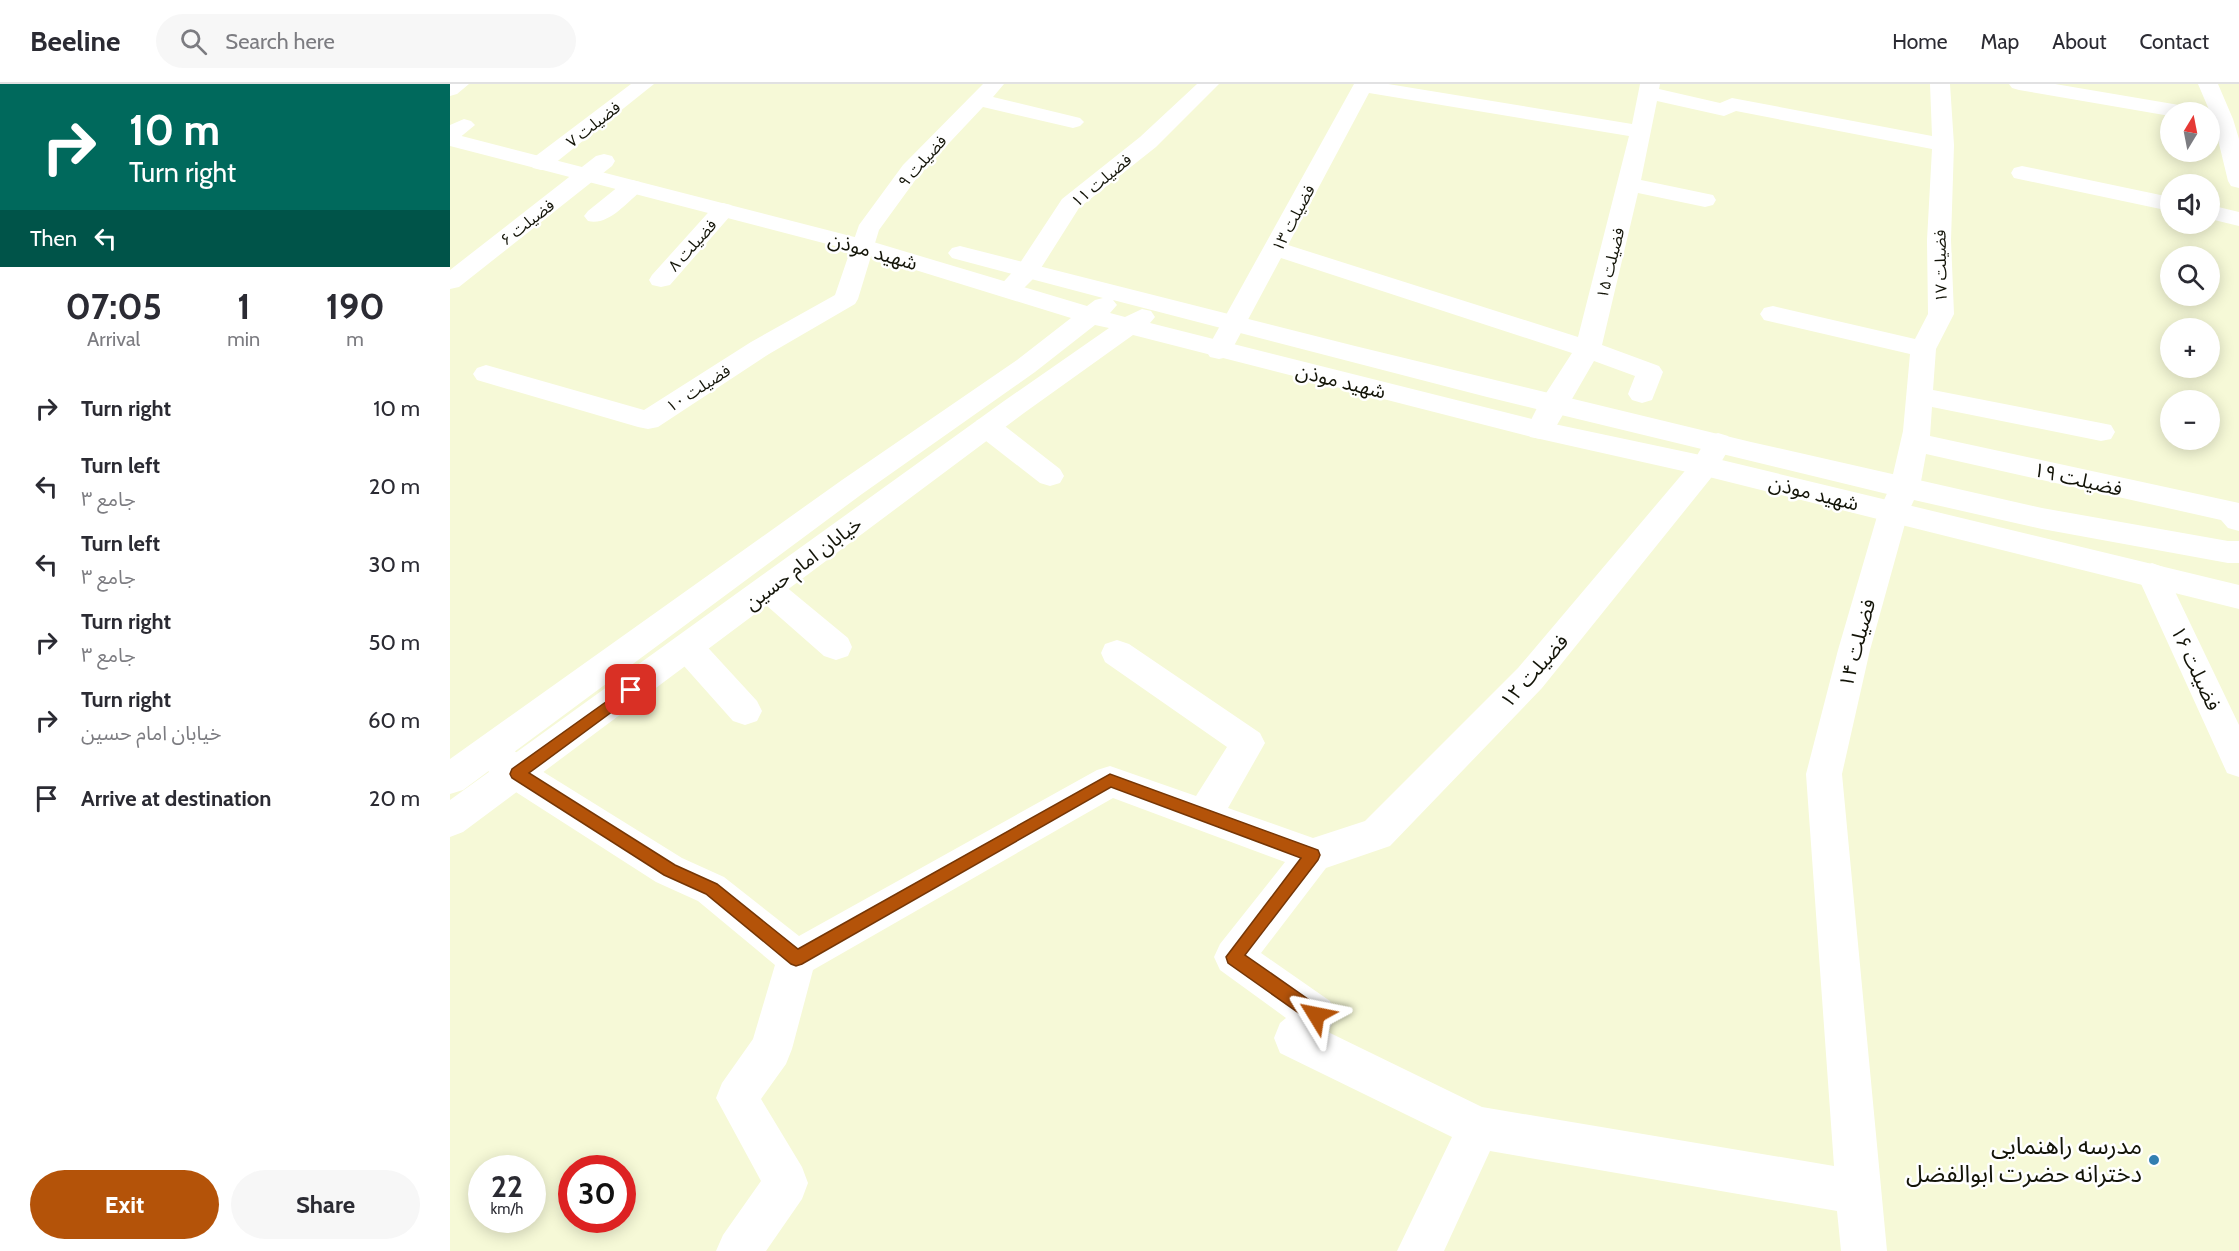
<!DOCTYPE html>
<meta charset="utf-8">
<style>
body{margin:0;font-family:Cabin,"Noto Sans Arabic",sans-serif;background:#f7f7f7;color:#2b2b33;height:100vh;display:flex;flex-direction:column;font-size:22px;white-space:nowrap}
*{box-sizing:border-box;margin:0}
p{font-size:20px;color:#7c7c81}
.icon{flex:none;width:33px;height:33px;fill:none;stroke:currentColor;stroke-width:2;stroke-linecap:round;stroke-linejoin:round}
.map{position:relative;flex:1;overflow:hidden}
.sheet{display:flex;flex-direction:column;background:#fff;width:450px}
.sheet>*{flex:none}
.hud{background:#00695c;color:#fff;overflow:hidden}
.needle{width:39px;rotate:10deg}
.fabs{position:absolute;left:1710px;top:18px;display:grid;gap:12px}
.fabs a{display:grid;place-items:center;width:60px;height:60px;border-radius:50%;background:#fff;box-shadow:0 3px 15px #0003;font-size:30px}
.speed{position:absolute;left:18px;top:1071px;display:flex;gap:12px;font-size:30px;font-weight:700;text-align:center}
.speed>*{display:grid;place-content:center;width:78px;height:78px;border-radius:50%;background:#fff;box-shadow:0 3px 15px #0003;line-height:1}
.speed small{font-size:15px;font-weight:400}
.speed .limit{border:9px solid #d22;background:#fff;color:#111}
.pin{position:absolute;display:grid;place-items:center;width:51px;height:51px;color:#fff;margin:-26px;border-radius:12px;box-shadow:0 3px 9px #0006}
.me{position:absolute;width:66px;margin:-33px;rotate:305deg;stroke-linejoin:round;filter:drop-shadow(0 0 4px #0008)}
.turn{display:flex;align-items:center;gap:21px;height:126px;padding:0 30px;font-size:27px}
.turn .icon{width:78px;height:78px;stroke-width:2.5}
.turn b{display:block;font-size:42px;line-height:51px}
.then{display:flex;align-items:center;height:57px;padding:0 30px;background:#0003;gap:12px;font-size:22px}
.eta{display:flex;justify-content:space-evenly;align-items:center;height:102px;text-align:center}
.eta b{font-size:36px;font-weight:700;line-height:42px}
.action{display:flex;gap:12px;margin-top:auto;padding:12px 30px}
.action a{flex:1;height:69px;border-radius:36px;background:#b45309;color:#fff;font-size:24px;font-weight:700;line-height:69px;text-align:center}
.action a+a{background:#f7f7f7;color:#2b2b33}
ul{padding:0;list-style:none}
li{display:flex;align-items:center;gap:18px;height:78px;padding:0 30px}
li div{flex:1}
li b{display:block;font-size:22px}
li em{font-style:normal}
header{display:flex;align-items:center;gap:36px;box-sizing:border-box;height:84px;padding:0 30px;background:#fff;border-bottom:2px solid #e1e1e2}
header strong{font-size:28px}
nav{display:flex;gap:33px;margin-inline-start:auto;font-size:21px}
.search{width:420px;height:54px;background:#f7f7f7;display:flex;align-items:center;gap:15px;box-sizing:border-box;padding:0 21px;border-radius:33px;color:#7c7c81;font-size:22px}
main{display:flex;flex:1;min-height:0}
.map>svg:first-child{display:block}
</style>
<header>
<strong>Beeline</strong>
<div class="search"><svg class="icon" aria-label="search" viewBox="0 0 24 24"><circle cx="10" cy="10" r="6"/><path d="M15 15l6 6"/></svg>Search here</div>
<nav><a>Home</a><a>Map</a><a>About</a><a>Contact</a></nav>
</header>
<main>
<section class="sheet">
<div class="hud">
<div class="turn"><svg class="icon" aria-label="right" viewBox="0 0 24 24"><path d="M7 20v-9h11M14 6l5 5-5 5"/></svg><div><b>10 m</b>Turn right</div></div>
<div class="then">Then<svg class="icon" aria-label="left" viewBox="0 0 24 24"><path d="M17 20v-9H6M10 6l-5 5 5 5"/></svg></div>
</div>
<div class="eta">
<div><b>07:05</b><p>Arrival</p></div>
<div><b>1</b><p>min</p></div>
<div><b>190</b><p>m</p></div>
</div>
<ul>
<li><svg class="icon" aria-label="right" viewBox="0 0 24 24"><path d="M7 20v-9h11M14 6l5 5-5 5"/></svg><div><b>Turn right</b></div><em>10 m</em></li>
<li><svg class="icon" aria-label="left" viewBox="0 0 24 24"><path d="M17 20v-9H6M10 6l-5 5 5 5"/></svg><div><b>Turn left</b><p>جامع ۳</p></div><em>20 m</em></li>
<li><svg class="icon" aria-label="left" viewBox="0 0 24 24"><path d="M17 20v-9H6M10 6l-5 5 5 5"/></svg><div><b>Turn left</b><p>جامع ۳</p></div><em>30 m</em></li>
<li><svg class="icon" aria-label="right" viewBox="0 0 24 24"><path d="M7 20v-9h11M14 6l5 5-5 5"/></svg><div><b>Turn right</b><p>جامع ۳</p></div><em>50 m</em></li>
<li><svg class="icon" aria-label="right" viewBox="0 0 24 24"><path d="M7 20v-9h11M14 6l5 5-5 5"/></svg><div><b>Turn right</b><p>خیابان امام حسین</p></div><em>60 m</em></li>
<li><svg class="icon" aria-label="arrive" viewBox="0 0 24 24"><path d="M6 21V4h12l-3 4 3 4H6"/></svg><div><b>Arrive at destination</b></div><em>20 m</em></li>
</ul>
<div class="action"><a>Exit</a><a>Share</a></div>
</section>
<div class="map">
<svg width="1789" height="1167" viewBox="0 0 1789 1167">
<rect width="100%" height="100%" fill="#f6f9d7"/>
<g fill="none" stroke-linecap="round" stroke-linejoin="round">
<path fill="#fff" fill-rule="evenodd" d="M0,0h19l-12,10 -7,2z
M181,0h23l-105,84 -8,2 -8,-2 -3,-5 3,-5z
M533,0h21l-11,13 87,21 4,4 -4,4 -7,2 -90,-21 -64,68 -40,55 -21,69 -3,5 -86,50 -111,73 -10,2 -10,-2 -161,-47 -4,-6 4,-6 9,-3 158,45 107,-68 84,-47 24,-70 44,-60z
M747,0h22l-63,63 -77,61 -43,68 -19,19 -9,2 -9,-2 -3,-5 22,-24 44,-67 78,-62z
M904,0h34l244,40 8,-40h20l-1,5 61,14 12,-5 200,38 -2,-52h20l4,61 -3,95 3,74 -18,35 -3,41 168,33 10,2 4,7 -4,7 -10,2 -169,-34 -2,29 309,67v28l-11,-3 -7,-8 -295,-66 -6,33 -12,26 -38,137 -28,124 45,477h-46l-4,-40 -347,-60 -46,100h-47l55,-114 -172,-84 -6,-15 6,-15 6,-5 -66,-48 -6,-13 6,-13 65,-82 -172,-64 -300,172 -21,79 -6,15 -25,35 41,68 6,16 -6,16 -36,52h-50l7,-16 38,-54 -45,-83 6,-15 31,-44 22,-74 -77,-64 -42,-19 -151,-97 -24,-20 -5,-11 5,-11 12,-4 12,4 24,20 153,95 42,19 75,59 298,-166 13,-4 86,30 31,-49 -122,-85 -4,-9 4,-9 12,-4 12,4 131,89 5,10 -37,65 85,30 52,-17 153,-153 177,-209 13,-23 10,-3 10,3 4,7 -17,30 -173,215 -152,158 -64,22 -65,85 69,48 6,14 -8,17 154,75 352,59 -28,-392 32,-124 40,-137 12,-26 13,-56 7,-77 -146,-34 -4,-6 4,-6 9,-2 142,33 13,-25 -1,-74 5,-91 -196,-38 -12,5 -67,-15 -16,79 72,15 3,5 -3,5 -8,2 -67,-14 -36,152 57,21 4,6 -11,28 -10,3 -10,-3 -4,-6 7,-18 -41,-15 -44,76 -10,2 -10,-2 -4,-7 13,-26 33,-51 -291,-95 -53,99 -9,2 -9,-2 -4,-6zM919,9l260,43 -51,201 -290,-92z
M1559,0h46l130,22 7,2 3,4h-25v4l-151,-26 -7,-2z
M1748,0h20l15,35 6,20v49l-8,-2 -3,-5 -15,-62z
M14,35l7,2 4,4 -17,14 -8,1v-15z
M154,70l8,2 3,5 -3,5 -153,121 -9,2v-19l146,-114z
M1572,82l148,31v14l-156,-33 -3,-5 3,-5z
M182,96l8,2 3,5 -3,5c-15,12 -32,34 -52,29l-4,-5 4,-5 36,-29z
M273,119l8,2 3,5 -3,5 -61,70 -9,2 -9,-2 -3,-5 3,-5 63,-70z
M1760,121l29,7v14l-29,-7z
M537,334l10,2 63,49 4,7 -4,7 -10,3 -10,-3 -63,-49 -4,-7 4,-7z
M1702,479l11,4 4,8 72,150v52l-12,-4 -90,-198 4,-8z
M318,493l11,4 69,57 4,9 -4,9 -12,4 -12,-4 -67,-59 -5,-8 5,-8z
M238,551l12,4 57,62 5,10 -5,10 -12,4 -12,-4 -57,-64 -4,-9 4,-9z"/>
<path fill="#fff" fill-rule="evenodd" d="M0,49l420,108 217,65 8,-6 8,-2 -151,-40 -4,-5 4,-5 8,-2 395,100 396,96 291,66 186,33h11v22h-11l-186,-34 -159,-36 -396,-96 -374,-97 4,5 -7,8 15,4 17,-8 9,2 4,6 -5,6 390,98 165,35 534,129v24l-534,-133 -165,-37 -407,-104 -109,78 -561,419 -13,5v-37l554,-399 105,-73 -14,-3 -60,47 -173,122 -399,296 -13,4v-35l392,-279 175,-120 54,-42 -217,-67 -404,-105z"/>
</g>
<path fill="#b45309" stroke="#753606" stroke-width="1.5" d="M181,600l5,2 2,4 -2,4 -107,79 146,92 42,19 81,65 312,-175 208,76 2,5 -2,5 -73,95 77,54 2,6 -2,6 -6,2 -6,-2 -82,-58 -2,-6 75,-99 -190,-71 -309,177 -6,2 -5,-2 -85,-70 -42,-19 -152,-97 -2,-4 2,-5z"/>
<circle fill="#327fb1" stroke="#fff" stroke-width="2" cx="1704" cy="1076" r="6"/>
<g text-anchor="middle" stroke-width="5" stroke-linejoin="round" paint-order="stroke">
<g font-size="16" fill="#131408" stroke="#fff">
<text transform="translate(143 40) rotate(-38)" y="6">فضیلت ۷</text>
<text transform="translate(472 77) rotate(-48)" y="6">فضیلت ۹</text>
<text transform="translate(651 96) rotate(-40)" y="6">فضیلت ۱۱</text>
<text transform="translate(843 134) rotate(-62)" y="6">فضیلت ۱۳</text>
<text transform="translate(77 138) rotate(-38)" y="6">فضیلت ۶</text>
<text transform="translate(242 161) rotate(-48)" y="6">فضیلت ۸</text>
<text transform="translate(1160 179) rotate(-76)" y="6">فضیلت ۱۵</text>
<text transform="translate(1490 182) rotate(-91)" y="6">فضیلت ۱۷</text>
<text transform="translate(248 304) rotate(-33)" y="6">فضیلت ۱۰</text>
</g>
<g font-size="20" fill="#131408" stroke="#fff">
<text transform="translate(423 167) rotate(16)" y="7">شهید موذن</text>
<text transform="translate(891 297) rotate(14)" y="7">شهید موذن</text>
<text transform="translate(1628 395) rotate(13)" y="7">فضیلت ۱۹</text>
<text transform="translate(1364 409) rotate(14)" y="7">شهید موذن</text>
<text transform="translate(353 479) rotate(-37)" y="7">خیابان امام حسین</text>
<text transform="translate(1407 559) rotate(-75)" y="7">فضیلت ۱۴</text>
<text transform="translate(1746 584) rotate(65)" y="7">فضیلت ۱۶</text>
<text transform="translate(1084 587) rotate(-48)" y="7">فضیلت ۱۲</text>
</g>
<g font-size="24" fill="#131408" stroke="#fff" text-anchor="end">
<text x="1692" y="1070">مدرسه راهنمایی<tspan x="1692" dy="28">دخترانه حضرت ابوالفضل</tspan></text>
</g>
</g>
</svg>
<div class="fabs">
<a><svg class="needle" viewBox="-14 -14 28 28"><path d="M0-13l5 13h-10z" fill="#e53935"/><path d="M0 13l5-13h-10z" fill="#7c7c81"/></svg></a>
<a><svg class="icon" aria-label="sound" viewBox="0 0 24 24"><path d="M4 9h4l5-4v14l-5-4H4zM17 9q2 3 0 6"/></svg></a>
<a><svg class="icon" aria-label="search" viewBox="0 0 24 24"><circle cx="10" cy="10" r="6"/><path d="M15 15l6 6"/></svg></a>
<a>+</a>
<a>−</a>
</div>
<div class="speed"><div>22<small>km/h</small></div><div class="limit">30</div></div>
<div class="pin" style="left:181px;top:606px;background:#d93025"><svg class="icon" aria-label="arrive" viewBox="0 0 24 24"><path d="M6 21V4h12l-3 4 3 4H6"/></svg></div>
<svg class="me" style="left:866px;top:931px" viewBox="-20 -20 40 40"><path d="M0-17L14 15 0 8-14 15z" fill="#b45309" stroke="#fff" stroke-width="4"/></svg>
</div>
</main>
